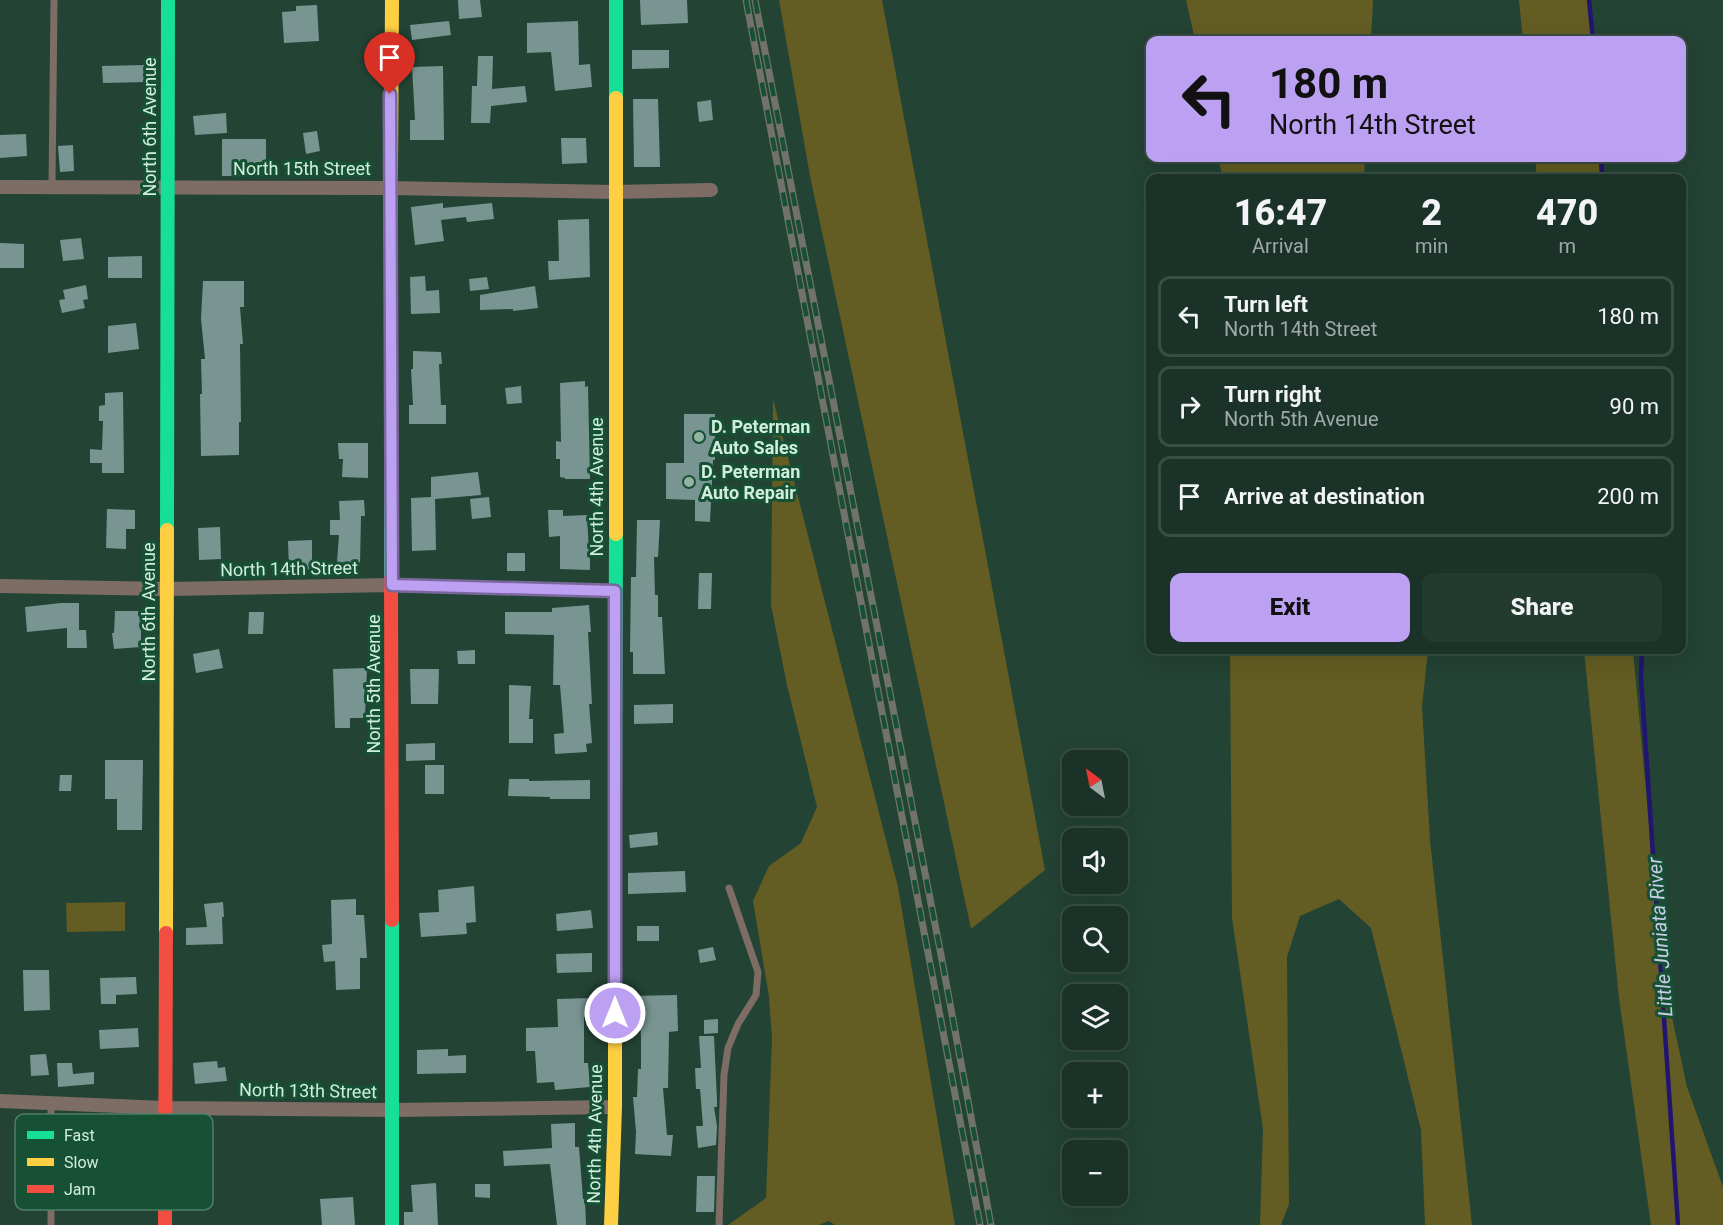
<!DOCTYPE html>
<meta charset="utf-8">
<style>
body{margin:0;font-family:Roboto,sans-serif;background:#233a2f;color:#f1f3f6;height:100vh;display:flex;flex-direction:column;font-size:22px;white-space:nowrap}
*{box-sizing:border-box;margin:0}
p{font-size:20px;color:#9faaa7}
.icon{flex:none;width:33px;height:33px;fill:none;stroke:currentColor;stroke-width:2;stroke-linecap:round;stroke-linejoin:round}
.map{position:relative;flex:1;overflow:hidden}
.details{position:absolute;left:1146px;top:174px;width:540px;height:480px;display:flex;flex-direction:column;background:#1a3227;border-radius:12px;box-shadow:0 6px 24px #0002,0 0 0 2px #384d44}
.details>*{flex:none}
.top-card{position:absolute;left:1146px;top:36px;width:540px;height:126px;border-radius:12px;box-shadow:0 6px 24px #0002,0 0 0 2px #384d44;background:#bca0f2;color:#111;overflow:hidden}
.needle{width:39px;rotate:328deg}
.buttons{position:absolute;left:1062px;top:750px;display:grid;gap:12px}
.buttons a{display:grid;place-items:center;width:66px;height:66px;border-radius:12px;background:#1a3227;box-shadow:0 6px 24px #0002,0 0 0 2px #384d44;font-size:30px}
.pin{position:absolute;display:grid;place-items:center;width:51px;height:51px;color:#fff;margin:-62px -26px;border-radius:50% 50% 50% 0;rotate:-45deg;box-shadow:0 0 6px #0007}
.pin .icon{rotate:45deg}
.me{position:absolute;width:66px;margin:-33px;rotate:0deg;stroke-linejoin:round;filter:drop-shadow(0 0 4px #0008)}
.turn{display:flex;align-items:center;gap:21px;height:126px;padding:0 24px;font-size:27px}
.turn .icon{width:78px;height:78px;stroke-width:2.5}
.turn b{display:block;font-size:42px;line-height:51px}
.eta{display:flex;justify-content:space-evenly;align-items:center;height:102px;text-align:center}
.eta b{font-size:36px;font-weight:800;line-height:42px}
.action{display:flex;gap:12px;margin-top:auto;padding:12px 24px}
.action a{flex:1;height:69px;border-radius:12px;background:#bca0f2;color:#111;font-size:24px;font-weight:800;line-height:69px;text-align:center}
.action a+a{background:#233a2f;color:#f1f3f6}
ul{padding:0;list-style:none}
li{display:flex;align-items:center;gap:18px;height:81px;margin:0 12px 9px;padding:0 12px;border:3px solid #384d44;border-radius:12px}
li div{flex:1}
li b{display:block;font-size:22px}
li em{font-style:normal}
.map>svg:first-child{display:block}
</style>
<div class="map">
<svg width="1723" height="1225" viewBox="0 0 1723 1225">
<rect width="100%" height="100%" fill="#234334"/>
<path fill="#635d23" d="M779,0h103l163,870 -74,59 -161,-753z
M1186,0h187l-2,40h-176z
M1519,0h71l3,40h-70z
M1218,158h147l-1,20h-141z
M1535,158h65l1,20h-64z
M773,399l125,488 57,338h-120l-6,-4 -10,4h-91l38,-27 6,-160 -3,-41 -16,-96 16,-35 32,-23 16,-36 -30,-122 -16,-80z
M1230,650h198l-6,57 8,133 42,385h-47l-4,-95 -50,-202 -32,-29 -39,17 -13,41 2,247 -8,21h-21l3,-96 -31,-211z
M1584,650h49l30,325 24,112 36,100v38h-72l-32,-227z
M125,902v29l-58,1 -1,-29z"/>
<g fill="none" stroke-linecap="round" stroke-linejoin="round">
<path stroke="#22156f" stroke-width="4.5" d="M1589,0l4,40
M1601,158l1,20
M1642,650l-1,27 37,548"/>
</g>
<path fill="#799592" d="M458,0h22l2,17 -23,2z
M640,0h47l1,23 -47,2z
M317,5l2,36 -35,2 -2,-31 14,-1v-5z
M449,21l2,14 -39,5 -2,-15z
M578,21l1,44 11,-1 2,23 -37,4 -4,-39 -24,1v-30z
M632,50h37v18l-37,1z
M478,56h15l-1,33 33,-3 2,16 -36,4 -1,17h-19l1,-37h5z
M145,65l1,17 -43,1 -1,-17z
M443,66l1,74h-34v-20h5l-3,-53z
M633,99h25l2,68h-26z
M711,100l2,20 -14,2 -2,-20z
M226,113l1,20 -32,2 -2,-19z
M317,131l3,20 -14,3 -3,-21z
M26,134l1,22 -27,2v-23z
M561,138h25l1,25 -25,1z
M222,139h44v37h-44z
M73,145l1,26 -14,1 -2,-26z
M443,203v5l49,-5 2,16 -27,3 -1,-5 -25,3 3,21 -29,4 -4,-38z
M589,219l1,58 -41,3 -1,-19h11l-1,-41z
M81,238l3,21 -21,2 -3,-21z
M0,243l24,1v24h-24z
M142,256v22h-34v-21z
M425,276l1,15 13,-1 1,23 -29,1 -1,-37z
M487,277l2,12 -19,2 -1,-12z
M203,281h41v26h-4l3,37h-3l1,78h-2v33l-38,1 -1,-62h2l-1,-35h4l-4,-40z
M86,285l2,14 -5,1 2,8 -23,5 -3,-13 6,-1 -2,-9z
M535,286l3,22 -25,3v-2l-33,1v-15z
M136,323l3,26 -31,4v-27z
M413,351l28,1 1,12h-3l2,41h5v19h-37v-19h4l-2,-36h2z
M585,381v6l3,-1 2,93h-25v-1l-5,-1v-18h-4v-18l5,1 -1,-59z
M521,386l1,17 -15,1 -2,-16z
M123,392l1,81h-22v-10h-12v-14l12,1 1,-29h-4v-15l6,-1v-12z
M684,414h31v46h-2l-3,62 -15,-1v-21l-29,-1v-36h18z
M338,443h30v35l-26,-1 1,-18h-4z
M478,472l3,23 -46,4 1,51 -24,1 -1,-53 20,-1v-20z
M489,497l2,20 -19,2 -2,-20z
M364,500l1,16h-4l-1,48 -23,-2 2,-27h-9v-15h10l-1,-19z
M107,509l28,1v19h-9v20l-20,-1z
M548,510h15v6l24,-1 2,37h1v18l-30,-1v-33l-11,1z
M637,520h23l-2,37h-4l1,38h3v22h4l3,57h-32v-22h-3l1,-75h5z
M220,527l1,32 -22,1 -1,-32z
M312,540v30h-23l-1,-29z
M507,553h18v18h-18z
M699,573h13l-1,36h-13z
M61,603h18v27h7l1,18h-20v-20l-40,4 -2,-25z
M589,605l2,27h-3l4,72h-3l3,39 -6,1 1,8 -32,2 -1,-20 10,-1 -4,-48h-7l1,-50 -49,-1v-22h47v-4z
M115,611h26v36l-27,2 -2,-16h2z
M249,612h15l-1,22h-15z
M219,649l4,19 -27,5 -3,-19z
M475,650v14h-17l-1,-13z
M367,668l-2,50h-15v10h-15l-2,-59z
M410,669h29l-1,35h-27z
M509,685l22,1 -2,33h4v24h-24z
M673,704v19l-39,1v-19z
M435,743v17l-29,1v-17z
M105,760h38l-1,70h-25v-31h-12z
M425,765h19v29h-19z
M60,775h12l-1,16h-12z
M509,779h20v2l61,-1v19h-40v-2l-42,-1z
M657,832l1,13 -28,3 -1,-13z
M685,871l1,21 -58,2v-21z
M474,886l2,36 -10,1 1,11 -46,3 -2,-24 20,-1 -1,-22z
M356,899v16h8l3,43h-7v31l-24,1 -1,-29 -11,1 -2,-17 10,-1 -1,-44z
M223,902l1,15h-2l1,27 -37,1v-17l21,-1 -3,-23z
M591,910l2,18 -36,3 -1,-17z
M637,926h22v15h-22z
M713,947l3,13 -16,3 -2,-13z
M592,953v19l-35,1 -1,-19z
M23,970h26l1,40 -26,1z
M136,977l1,17 -21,1v9h-15l-1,-26z
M677,995l1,36 -9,1 -1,56h-5l4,47h6l-2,21 -36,-2 1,-22 -3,-35h4l1,-28h3v-31l-1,-23h-8v-19z
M591,998l1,19h-8v46h4l2,24 -35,3 -1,-8 -17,1 -2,-32h-9v-23l32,-1 -1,-28z
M718,1019v14l-14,1v-14z
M138,1028l1,19 -39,2 -1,-19z
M699,1036h15l3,65v6h-3l3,19 -1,19 -18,3 -2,-22h7l-3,-37h-4l-1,-21h6z
M448,1049v7l18,-1v18l-49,1v-24z
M46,1054l3,21 -18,1 -1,-21z
M217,1061l1,7 7,-1 2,14 -32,3 -2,-21z
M57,1063h15l1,11 21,-2v12l-36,3z
M575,1123v24h4l4,52h2l1,26h-29l-7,-61 -46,2 -1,-15 49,-3 -1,-24z
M697,1176h18l-1,36h-18z
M436,1183l2,42h-34v-13h9l-2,-27z
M475,1184h15v14l-15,-1z
M353,1197l2,28h-33l-2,-26z"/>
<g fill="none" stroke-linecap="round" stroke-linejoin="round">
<path stroke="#7d6d64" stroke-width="7" d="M52,186l2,-186
M51,1103v122
M719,1225l5,-150 4,-27 10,-24 18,-29 2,-23 -29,-84"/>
<path stroke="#7d6d64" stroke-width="14" d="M0,187l389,1 225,4 97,-2
M0,586l167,3 225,-4 223,6
M0,1101l165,7 227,2 223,-3"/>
<path stroke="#16e098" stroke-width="14" d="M616,98v-98
M391,171v407
M167,530l1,-530
M615,807l1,-273
M392,1225v-305"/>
<path stroke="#ffcf43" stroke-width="14" d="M391,171l1,-171
M616,534v-436
M166,933l1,-403
M611,1225l4,-118v-300"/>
<path stroke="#f24e42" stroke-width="14" d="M391,578l1,342
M165,1225l1,-292"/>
<g stroke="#71736a" stroke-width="7">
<path id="rail" d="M746,0l234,1225
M755,0l186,955 50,270"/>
</g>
<use href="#rail" stroke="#165035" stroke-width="4.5" stroke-dasharray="14" stroke-linecap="butt"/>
</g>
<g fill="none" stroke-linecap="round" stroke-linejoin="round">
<g stroke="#7a689d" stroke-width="15">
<path id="route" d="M390,94l2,491 223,6v422"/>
</g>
<use href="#route" stroke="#bca0f2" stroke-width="10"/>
</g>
<g fill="#94b2a1" stroke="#165035" stroke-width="2">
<circle cx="699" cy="437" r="6"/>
<circle cx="689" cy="482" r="6"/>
</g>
<g text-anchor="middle" stroke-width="6" stroke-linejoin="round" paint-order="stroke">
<g font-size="18" fill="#d1eedc" stroke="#165035">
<text transform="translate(150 127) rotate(-90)" y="6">North 6th Avenue</text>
<text x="302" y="175">North 15th Street</text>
<text transform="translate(597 487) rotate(-90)" y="6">North 4th Avenue</text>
<text transform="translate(289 569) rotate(-1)" y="6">North 14th Street</text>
<text transform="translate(149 612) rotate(-90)" y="6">North 6th Avenue</text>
<text transform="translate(374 684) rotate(-90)" y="6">North 5th Avenue</text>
<text transform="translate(308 1091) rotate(1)" y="6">North 13th Street</text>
<text transform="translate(595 1134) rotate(-89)" y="6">North 4th Avenue</text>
</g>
<g font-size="18" font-weight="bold" fill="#d1eedc" stroke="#165035" text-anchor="start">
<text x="711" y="433">D. Peterman<tspan x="711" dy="21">Auto Sales</tspan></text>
<text x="701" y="478">D. Peterman<tspan x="701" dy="21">Auto Repair</tspan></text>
</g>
<g font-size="20" font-style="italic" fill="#c9cde8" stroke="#165035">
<text transform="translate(1660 937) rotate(-94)" y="7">Little Juniata River</text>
</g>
</g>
<rect x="15" y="1114" width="198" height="96" rx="9" fill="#165035" stroke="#4e7f67" stroke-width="1.5"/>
<rect x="27" y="1131" width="27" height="8" fill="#16e098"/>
<rect x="27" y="1158" width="27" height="8" fill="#ffcf43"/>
<rect x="27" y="1185" width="27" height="8" fill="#f24e42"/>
<g font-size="16" fill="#d1eedc">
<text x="64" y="1141">Fast</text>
<text x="64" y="1168">Slow</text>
<text x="64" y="1195">Jam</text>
</g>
</svg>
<div class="buttons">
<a><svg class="needle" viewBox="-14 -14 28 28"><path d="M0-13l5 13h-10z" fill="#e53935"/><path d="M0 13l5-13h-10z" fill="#9faaa7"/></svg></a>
<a><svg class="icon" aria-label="sound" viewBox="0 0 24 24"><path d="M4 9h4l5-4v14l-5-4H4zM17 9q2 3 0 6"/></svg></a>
<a><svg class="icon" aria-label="search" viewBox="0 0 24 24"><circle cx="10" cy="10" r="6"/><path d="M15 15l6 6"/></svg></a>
<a><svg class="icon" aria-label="layers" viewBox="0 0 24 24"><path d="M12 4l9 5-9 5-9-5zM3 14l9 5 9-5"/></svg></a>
<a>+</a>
<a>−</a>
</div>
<div class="pin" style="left:390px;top:94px;background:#d93025"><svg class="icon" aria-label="arrive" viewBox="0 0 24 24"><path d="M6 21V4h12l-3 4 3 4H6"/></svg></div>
<svg class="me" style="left:615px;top:1013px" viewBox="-20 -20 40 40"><circle r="17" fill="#bca0f2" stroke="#fff" stroke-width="3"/><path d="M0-11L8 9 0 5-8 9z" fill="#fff"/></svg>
<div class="top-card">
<div class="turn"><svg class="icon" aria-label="left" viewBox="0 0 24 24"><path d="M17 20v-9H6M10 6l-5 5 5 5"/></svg><div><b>180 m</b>North 14th Street</div></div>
</div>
<section class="details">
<div class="eta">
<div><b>16:47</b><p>Arrival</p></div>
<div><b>2</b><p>min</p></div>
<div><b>470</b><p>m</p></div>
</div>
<ul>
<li><svg class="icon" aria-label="left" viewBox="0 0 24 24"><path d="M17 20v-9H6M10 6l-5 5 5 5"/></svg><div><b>Turn left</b><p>North 14th Street</p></div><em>180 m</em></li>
<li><svg class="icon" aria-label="right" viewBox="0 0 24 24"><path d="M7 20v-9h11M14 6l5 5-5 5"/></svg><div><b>Turn right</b><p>North 5th Avenue</p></div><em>90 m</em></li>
<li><svg class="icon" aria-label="arrive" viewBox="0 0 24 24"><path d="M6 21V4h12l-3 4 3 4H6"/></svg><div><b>Arrive at destination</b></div><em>200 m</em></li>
</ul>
<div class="action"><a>Exit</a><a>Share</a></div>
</section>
</div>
